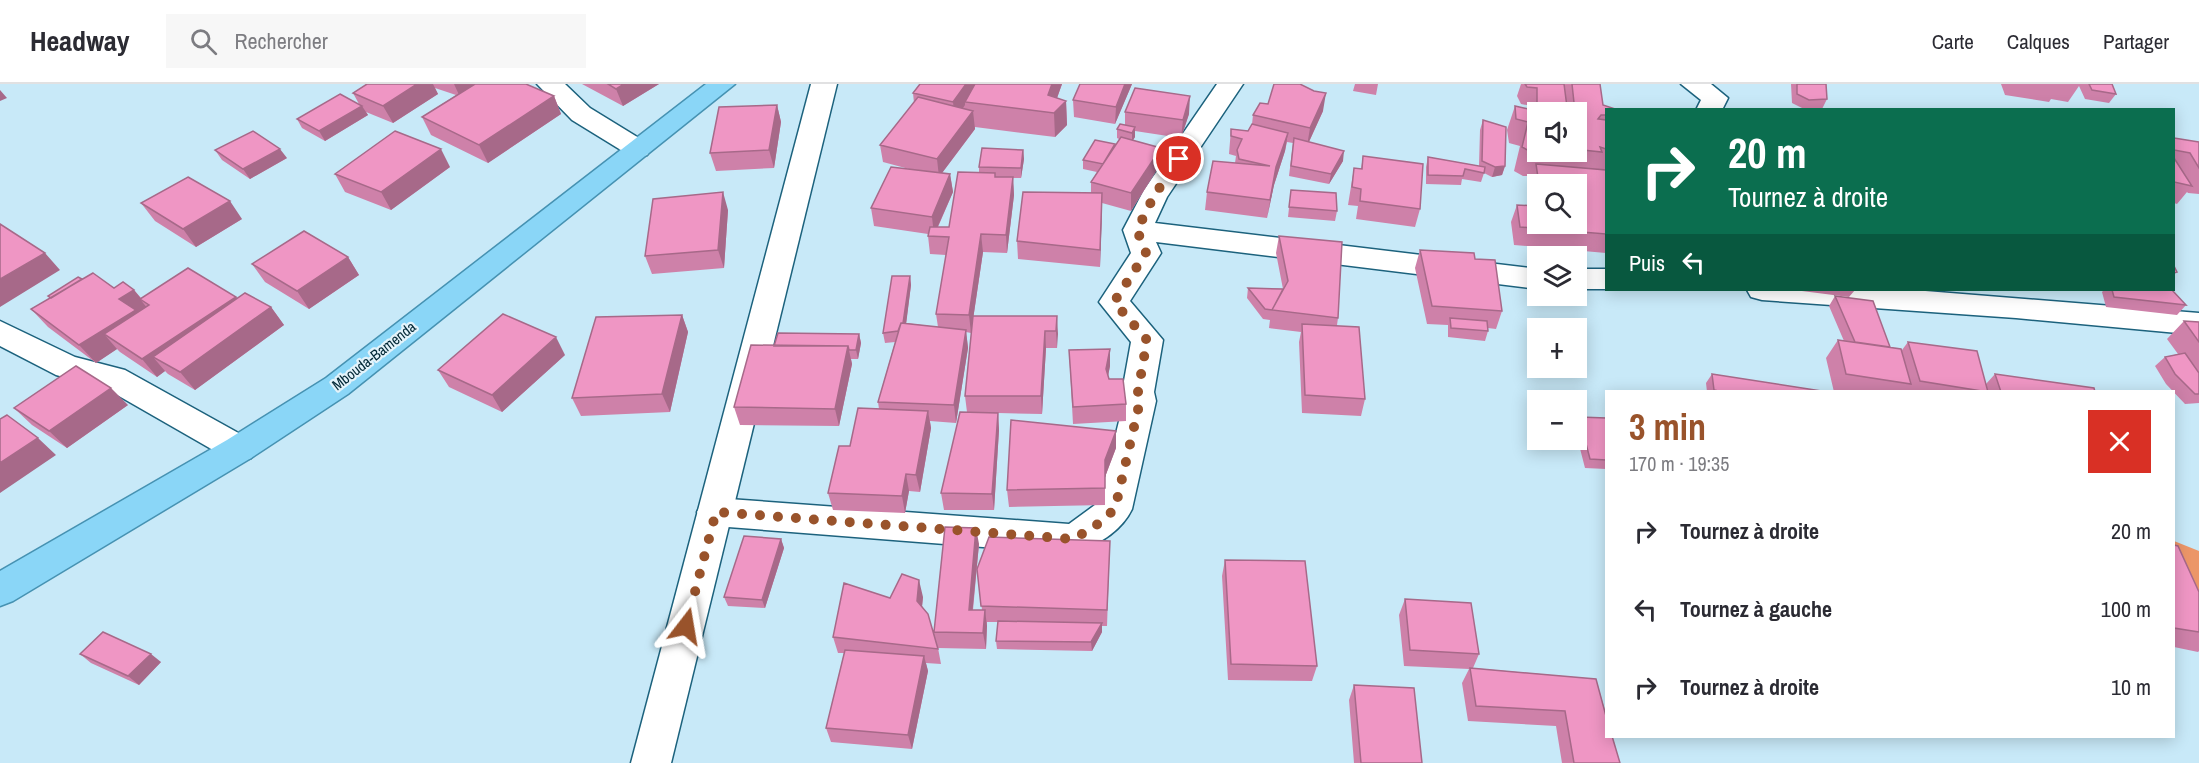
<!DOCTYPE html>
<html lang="fr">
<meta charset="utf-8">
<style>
body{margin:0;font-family:"Archivo Narrow",sans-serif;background:#f7f7f7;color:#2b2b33;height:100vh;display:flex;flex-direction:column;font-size:22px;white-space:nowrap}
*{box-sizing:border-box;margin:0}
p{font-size:20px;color:#7c7c81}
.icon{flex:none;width:33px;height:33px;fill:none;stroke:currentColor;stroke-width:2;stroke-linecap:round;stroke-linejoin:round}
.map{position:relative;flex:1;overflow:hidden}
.details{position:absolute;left:1605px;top:306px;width:570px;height:348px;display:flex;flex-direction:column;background:#fff;border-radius:0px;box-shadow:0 3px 15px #0003}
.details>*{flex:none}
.banner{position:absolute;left:1605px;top:24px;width:570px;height:183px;border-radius:0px;box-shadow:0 3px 15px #0003;background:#0b6e4f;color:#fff;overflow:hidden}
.controls{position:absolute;left:1527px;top:18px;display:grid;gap:12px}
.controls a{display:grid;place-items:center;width:60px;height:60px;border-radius:0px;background:#fff;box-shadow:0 3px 15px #0003;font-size:30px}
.pin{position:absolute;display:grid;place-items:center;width:51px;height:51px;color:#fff;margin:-26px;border:3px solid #fff;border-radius:50%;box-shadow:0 2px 6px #0007}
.me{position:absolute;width:66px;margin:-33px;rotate:14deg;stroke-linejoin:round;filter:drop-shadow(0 0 4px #0008)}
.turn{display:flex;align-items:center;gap:21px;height:126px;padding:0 24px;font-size:27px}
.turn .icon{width:78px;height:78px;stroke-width:2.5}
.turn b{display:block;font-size:42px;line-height:51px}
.then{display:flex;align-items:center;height:57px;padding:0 24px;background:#0003;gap:12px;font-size:22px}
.round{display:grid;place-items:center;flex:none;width:63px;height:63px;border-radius:0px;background:#f7f7f7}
.summary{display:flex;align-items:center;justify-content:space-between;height:102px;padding:0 24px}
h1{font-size:36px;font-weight:700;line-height:45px;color:#99532b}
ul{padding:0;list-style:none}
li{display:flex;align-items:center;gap:18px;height:78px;padding:0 24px}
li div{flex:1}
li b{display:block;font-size:22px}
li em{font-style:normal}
header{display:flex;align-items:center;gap:36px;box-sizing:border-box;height:84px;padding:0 30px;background:#fff;border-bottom:2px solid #e1e1e2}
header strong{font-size:28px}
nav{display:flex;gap:33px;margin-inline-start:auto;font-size:21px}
.search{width:420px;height:54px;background:#f7f7f7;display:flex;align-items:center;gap:15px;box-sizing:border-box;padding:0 21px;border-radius:0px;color:#7c7c81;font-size:22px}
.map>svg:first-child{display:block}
</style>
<header>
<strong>Headway</strong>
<div class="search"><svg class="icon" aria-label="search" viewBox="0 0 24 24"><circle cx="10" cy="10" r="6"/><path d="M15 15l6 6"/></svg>Rechercher</div>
<nav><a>Carte</a><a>Calques</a><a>Partager</a></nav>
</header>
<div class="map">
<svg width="2199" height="679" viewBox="0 0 2199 679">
<rect width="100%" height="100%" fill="#c8e9f8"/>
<path fill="#ec9668" d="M2174,457l25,10v50l-25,-39z"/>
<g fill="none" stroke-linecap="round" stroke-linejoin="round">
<g stroke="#1c627d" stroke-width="3">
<path id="minor" d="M537,0h28l25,24 57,35 4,6 -4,6 -9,2 -9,-2 -57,-35z
M1217,0h26l-76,113 -12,26 383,46v20l-382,-47 5,11 -31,48 33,39 -9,52 2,9 -24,108c-11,23 -36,37 -60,45l-357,-28 -12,-4 -6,-10 6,-10 12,-4 354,26 30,-22 25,-101 -2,-9 9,-50 -32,-40 32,-49 -8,-23 21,-40z
M1681,0h30l17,14 -6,12h-26l5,-10z
M1576,185h30v20h-30z
M1747,206h166l286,23v22l-183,-17 -254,-18 -11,-3z
M0,237l75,36 50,13 126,70 5,9 -5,9 -12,4 -12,-4 -122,-70 -49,-13 -56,-29z"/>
</g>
<g stroke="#1c627d" stroke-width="3">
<path id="tertiary" d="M811,0h26l-166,679h-40z"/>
</g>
<g stroke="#4692b2" stroke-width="3">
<path id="trunk" d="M706,0h29l-387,310 -97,64 -238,143 -13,5v-35l227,-131 99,-62z"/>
</g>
<use href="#minor" fill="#fff" fill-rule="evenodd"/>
<use href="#tertiary" fill="#fff" fill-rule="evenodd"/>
<use href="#trunk" fill="#8ad6f7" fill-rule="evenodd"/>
</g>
<path fill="#ce81a9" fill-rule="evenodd" d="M367,0h159l28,12 7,18 -73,49 -57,-28 -9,-18 34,-22 -21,-7 3,6 -45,29 -27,-11 2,3 -43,26 -23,-13 -5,-9 62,-15 -6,-11z
M582,0h77l-36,22z
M920,0h142l-5,14 9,3 1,24 -12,12 -80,-10v2l-33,44 8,1 3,18 -15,35h11l30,-54v-6l44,-17 1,9 -3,19h-8l1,17 -7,58 -24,-1 -12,81 -5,-1 2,16 -12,75 -26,-2 1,7 -11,64 -11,-1 -4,22 -72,-3 -5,-17 22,-47 29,-37 -1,-7 17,-60 -10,1 -2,-10 27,-57 1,9 -5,38 32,4 -2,-13 10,-59 -16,-1 -2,-18v-2l-54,-8 -3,-18 38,-39 -26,-7 -3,-17 34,-42 -1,-10z
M1080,0h52l-17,40 -41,-7 -1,-17z
M1355,0h23l-2,11 -23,-4z
M1521,0h79l3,21 3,5v143l-92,-8 -3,-23 6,-17 17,1 -4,-24 2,-6h-9l-9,-5 6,-25 -11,-3 -2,-13 8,-24 16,4 1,-4 -11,-2 -4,-8zM1538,28h38l-38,40zM1538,100h38l-38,40z
M1791,0h35l1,15 -5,10h-18l-12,-6z
M2001,0h111l4,10 -7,9 -24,-4 -6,-13 -11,16 -17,-3 -2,3 -44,-7z
M1268,20l55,7 -14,31 34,19 -14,23 -40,-8 4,-33 -6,-1 -2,9 -11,34 -7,33 -62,-8 2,-18 28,-29 1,-7 -7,-2 2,-25 17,2 4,-7 1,-9z
M777,21l4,17 -7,46 -58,3 -6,-18z
M1125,28l64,2 -8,24 -46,-7v6l-2,3 27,25 -29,46 -29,-8 -2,64 -82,-8 -1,-18 74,-48v-11l6,-10 -14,-3v-9l32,-14 4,-7 -2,-1v-9l8,-4z
M1483,36l22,46 -3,9 -10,2 -8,-4 -3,9 -19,-3 -1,6 -35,-1v-17l2,-10 51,9 1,-36z
M2174,54l25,4v52l-11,-1 -1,-1 -10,12 -3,-1z
M215,66l72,8 -37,21 -28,-19z
M1363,72l57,53 -5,18 -59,-8 2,-13 -10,-1 6,-37 7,1z
M450,83l-59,43 -46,-18 -10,-18z
M1291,106l46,21 -2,10 -47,-4z
M141,119l101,16 -46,28 -41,-26z
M728,126l-4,58 -72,6 -7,-18z
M1279,152l59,82 -1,7 28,74 -4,17 -59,-3 -3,-71 2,-10 -32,-4 1,-8 -7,-1 -16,-21 1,-10 35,1 -7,-36z
M1420,166l55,9 27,52 -6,18 -8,-1v3l-3,10 -37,-4v-12l-21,-1 -12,-56z
M348,173l11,18 -50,34 -44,-27 -13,-18z
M82,195l32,9 20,2 7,8 95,-1 1,1 34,9 13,18 -89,65 -27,-16 -3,-3 -8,6 -37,-25 -3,-3 -21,14 -48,-36 -17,-18 19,-11 -2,-2z
M1794,206h61l-6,7z
M2104,206h68l14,15 -9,10 -71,-8 -4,-15z
M1835,212l55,51 12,3 6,-8 78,42 9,-10 100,18h-261l-8,-34 12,-18 6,1 -15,-35z
M682,231l6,17 -18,80 -89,4 -9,-18z
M1057,232v32h-11l-4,66 -44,-1 1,17 -5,80h-50l-3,-17 26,-81 -2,-16z
M2184,237l15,1v81l-14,1 -19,-20 -11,-18 10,-9 13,-3 -11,-15z
M859,250l2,9 -3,16h-7l1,5 -13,62 -99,-1 -6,-18 40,-61z
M1110,265v17l-2,10 1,3 17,25v17l-53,3 -4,-74z
M565,271l-63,57 -53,-25 -11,-17z
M1712,290l116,18h-121l-1,-9z
M128,321l-61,43 -35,-23 -18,-17z
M1579,333l27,1v51l-21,-1 -9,-35v-11z
M1116,347v17l-11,29v28l-96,2 -2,-17z
M781,455l3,9 -19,60 -37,-2 -4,-9z
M1110,457l-3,85h-5v6l-10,19 -95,-2 -1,-8 2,-19h-11l-1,27 -48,-1 3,16 -15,-1 2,8 -16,78 -81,-7 -5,-14 18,-75h-6l-5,-16 57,-39 33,-1 -1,9 12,26 45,-88 -6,66h9l-5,-41z
M2174,461l25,47v59l-1,1 -24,-5z
M1225,476l92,106 -5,15 -84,-1 -6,-104z
M1405,515l74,55 -6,14 123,11 24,84h-58l-6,-37 -88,-5 -6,-38 7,-14 -65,-3 -5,-51z
M80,570l81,8 -22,23 -48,-22z
M1354,601l68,78h-68l-5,-63z"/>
<path fill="#a76989" d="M417,0h16l5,10 -45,29 -10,-17z
M454,0h24l-18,13z
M624,0h35l-36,22 -7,-17z
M966,0h15l-16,18v3l-10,15 -2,-18z
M1052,0h10l-10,28 -4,-17z
M1125,0h7l-17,40 1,-17z
M0,6l7,8 -7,3z
M1326,9l-3,18 -16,35 3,-18z
M554,12l7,18 -73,49 -9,-18z
M1190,12l-1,18 -8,24 2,-18z
M1066,17l1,24 -12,12 -1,-24z
M777,21l4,17 -7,46 -5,-18z
M362,22l6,9 -43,26 -6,-10z
M973,27l2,18 -36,48 -2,-18z
M1135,43v10l-3,5v-9z
M1288,49l-3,18 -11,34 -7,33 9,-51z
M1161,64l-1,17 -29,46v-18z
M280,65l7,9 -37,21 -7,-10z
M441,65l9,18 -59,43 -10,-18z
M1023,66l1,9 -3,19v-10z
M1344,67l-1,10 -14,23 2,-10z
M1505,82l-3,9 -10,2 3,-10z
M950,90l3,18 -19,43 -2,-18z
M1013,93l1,18 -7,58 -1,-18z
M723,108l5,18 -4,58 -6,-18z
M1102,109v18l-2,56v-17z
M230,117l12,18 -46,28 -13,-18z
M981,150l2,18 -12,81 -2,-18z
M45,169l15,17 -60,37v-28z
M348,173l11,18 -50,34 -12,-18z
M910,192l1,9 -7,56 -2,-10z
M134,206l9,11 -3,-2 8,10 -44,25 13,15 -21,14 -17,-18 40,-46z
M236,213l13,17 -96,43 12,14 -8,6 -15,-18z
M271,223l13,18 -89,65 -15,-18z
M682,231l6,17 -18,80 -8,-18z
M1057,232l1,18 -1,14 -1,-17z
M966,246l2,18 -12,75 -2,-18z
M1045,247l1,17 -4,66 -1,-18z
M859,250l2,9 -3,16 -2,-9z
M556,253l9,18 -63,57 -10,-17z
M848,262l4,18 -13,62 -4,-17z
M1110,265v17l-4,20v-17z
M111,304l17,17 -61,43 -18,-17z
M928,327l3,17 -11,64 -4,-17z
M998,329l1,17 -5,80 -2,-16z
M1116,347v17l-11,29v28v-45z
M38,354l18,17 -56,38v-30z
M906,390l3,17 -4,22 -3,-17z
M976,444l3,16 -8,82 -2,-16z
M781,455l3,9 -19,60 -3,-8z
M919,496l4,17 -2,20 -4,-16z
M985,526l2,16 -1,23 -3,-16z
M1102,539v9l-10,19 -1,-9z
M151,570l10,8 -22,23 -11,-9z
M924,572l4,15 -16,78 -4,-14z"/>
<path fill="#ef96c4" stroke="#a76989" stroke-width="1.5" d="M367,0h50l-34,22 -30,-13z
M475,0h51l28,12 -75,49 -57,-28z
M608,0h16l-8,5z
M920,0h46l-13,18 -40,-9z
M975,0h77l-4,11 18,6 -12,12 -89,-11z
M1080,0h45l-9,23 -43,-7z
M1274,0h26l14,7 12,2 -16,35 -57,-13 7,-12 8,1z
M1525,0h39l3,23 -30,-3v-16l-10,-1z
M1572,0h28l3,21 15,5h-12v5h-5l-3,4 8,1v29l-6,-2 2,5 -19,-2 -1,5 -51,-3 -9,-5 6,-25 -12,-3 -1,-13 26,6h-3v40h38v-40h-1z
M1797,0h29l1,15 -18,1 -12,-6z
M2089,0h23l4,10 -24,-4z
M1135,4l55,8 -7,24 -58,-8z
M340,10l22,12 -43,25 -22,-12z
M918,13l55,14 -36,48 -57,-14z
M777,21l-8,45 -59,3 9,-46z
M1553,26l21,2h-21z
M1483,36l23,7 -1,39 -10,1 -13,-6z
M1120,40l15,3 -3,6 -15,-4z
M1252,40l36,9 -12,34 -6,33 -63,-8 6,-31 57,5 -31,-7 -2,-9 5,-11 -11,-3v-7l17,2z
M253,47l27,18 -37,20 -28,-19z
M395,47l46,18 -60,43 -46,-18z
M1121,53l40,11 -30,45 -40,-11z
M1294,54l50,13 -13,23 -40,-8z
M2174,54l25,4v26l-9,-15 -16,-3z
M1095,56l20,4 -12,20 -20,-4z
M982,64l41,2 -2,18 -42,-1z
M1363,72l60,8 -3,45 -60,-8 1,-12 -9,-2 2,-19 8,1z
M1428,73l57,10 -1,6 -19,-4 -2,7 -35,-1z
M2174,74l18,28 -18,-4z
M1536,80l70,6v64l-86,-7 -3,-22 21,1v18h38v-40h-37z
M891,83l59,7 -18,43 -61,-9z
M958,88l37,1v4h18l-7,58 -25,-1 -12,81 -33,-1 13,-77 -21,-1 2,-9h19z
M188,93l42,24 -47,28 -42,-26z
M1291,106l45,3 1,18 -48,-4z
M723,108l-5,58 -73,6 8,-57z
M1023,108l79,1 -2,57 -83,-9z
M0,140l45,29 -45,26z
M304,147l44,26 -51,34 -45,-27z
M1279,152l63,6 -4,76 -66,-8 16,-29z
M1420,166l54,3 1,6 20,1 7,51 -70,-5z
M2174,182l3,6 -3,1z
M188,184l48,29 -94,62 -38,-25 45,-29 -9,-6z
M93,189l21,15 9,-6 11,8 -15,9 17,11 -57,35 -48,-36z
M892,192h18l-7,47h-2l-3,8 -15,2z
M78,193l4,2 -31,19 -3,-2z
M1248,204l35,1 -11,21 -7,-1z
M2112,206h60l14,15 -72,-8z
M245,209l26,14 -91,65 -27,-15z
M1835,212l38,5 17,46 -35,-5z
M503,230l53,23 -64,58 -54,-25z
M682,231l-20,79 -90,4 24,-81z
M973,232h84l-1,15h-11l-4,65h-76z
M1450,234l37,3 1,10 -37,-3z
M2184,237l15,1v20z
M901,239l65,7 -12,75 -76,-3z
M1302,240l57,3 6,72 -60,-4z
M778,249l81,1 -3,16h-7l-1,-4h-74z
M1838,256l63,9 10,35 -65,-10z
M1908,258l69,9 11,41 -68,-11z
M751,261l97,1 -13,63 -101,-2z
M1110,265l-4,20 3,10h14l3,25 -53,3 -4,-57z
M2185,269l14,20v21h-4l-20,-20 -10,-17z
M76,282l35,22 -62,43 -35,-23z
M1712,290l116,18h-105l-9,-2z
M1995,290l99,14 1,4h-94z
M858,324l70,3 -12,64 -10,-1 -4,22 -74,-3 11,-47h11z
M960,328l38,1 -6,81 -51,-1z
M7,331l31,23 -38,25v-44z
M1579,333l27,1v42l-16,-1z
M1011,336l105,11 -11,29v28l-98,2z
M945,443l31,1 -7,82h16l-2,23 -49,-1z
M744,452l37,3 -19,61 -38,-3z
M989,453l121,4 -3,69 -126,-4 -4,-37z
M2174,461l4,1 21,46v40l-25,-4z
M1225,476l80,1 12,105 -86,-2z
M902,490l17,6 -2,21 11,13 10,35 -105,-12 11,-54 46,15z
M1405,515l66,4 8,51 -69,-4z
M998,537l104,2 -11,19 -95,-1z
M103,548l48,22 -23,22 -48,-22z
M845,566l79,6 -16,79 -82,-7z
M1470,584l126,11 10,37v20h6l8,27h-46l-9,-52 -89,-5z
M1354,601l60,3 8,75h-61z"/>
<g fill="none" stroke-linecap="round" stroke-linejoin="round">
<path stroke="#99532b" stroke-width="10" stroke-dasharray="0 18" d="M686,542l30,-114 356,27 20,-10 23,-20 25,-108 -2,-9 9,-52 -33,-38 32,-49 -9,-23 17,-34 25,-37"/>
</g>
<g text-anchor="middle" stroke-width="4.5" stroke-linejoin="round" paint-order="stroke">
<g font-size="15" fill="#002735" stroke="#e3f3fa">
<text transform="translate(374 272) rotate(-38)" y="5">Mbouda-Bamenda</text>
</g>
</g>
</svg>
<div class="controls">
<a><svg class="icon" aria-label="sound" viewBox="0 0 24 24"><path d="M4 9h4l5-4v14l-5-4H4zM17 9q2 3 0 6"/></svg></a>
<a><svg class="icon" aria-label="search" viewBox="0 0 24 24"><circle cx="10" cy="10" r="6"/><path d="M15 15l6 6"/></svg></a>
<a><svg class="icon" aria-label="layers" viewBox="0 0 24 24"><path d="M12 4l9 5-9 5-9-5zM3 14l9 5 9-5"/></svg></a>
<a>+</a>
<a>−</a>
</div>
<div class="pin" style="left:1179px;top:75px;background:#d93025"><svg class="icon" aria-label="arrive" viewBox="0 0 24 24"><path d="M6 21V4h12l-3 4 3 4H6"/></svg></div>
<svg class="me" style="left:686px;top:542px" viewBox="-20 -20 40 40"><path d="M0-17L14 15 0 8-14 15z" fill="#99532b" stroke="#fff" stroke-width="4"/></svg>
<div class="banner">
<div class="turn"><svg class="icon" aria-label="right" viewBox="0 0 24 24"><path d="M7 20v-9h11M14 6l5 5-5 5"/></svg><div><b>20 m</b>Tournez à droite</div></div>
<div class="then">Puis<svg class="icon" aria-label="left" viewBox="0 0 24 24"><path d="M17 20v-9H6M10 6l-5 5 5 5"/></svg></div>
</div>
<section class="details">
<div class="summary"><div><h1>3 min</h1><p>170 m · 19:35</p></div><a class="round" style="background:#d93025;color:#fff"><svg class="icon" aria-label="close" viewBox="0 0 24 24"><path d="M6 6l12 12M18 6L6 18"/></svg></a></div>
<ul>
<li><svg class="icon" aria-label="right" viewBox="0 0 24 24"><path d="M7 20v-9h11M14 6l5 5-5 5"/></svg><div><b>Tournez à droite</b></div><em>20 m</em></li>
<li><svg class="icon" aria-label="left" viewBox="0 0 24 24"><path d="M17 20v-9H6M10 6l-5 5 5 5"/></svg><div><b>Tournez à gauche</b></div><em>100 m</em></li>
<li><svg class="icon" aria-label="right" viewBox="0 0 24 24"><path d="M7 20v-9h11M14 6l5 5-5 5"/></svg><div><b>Tournez à droite</b></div><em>10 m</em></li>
</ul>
</section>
</div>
